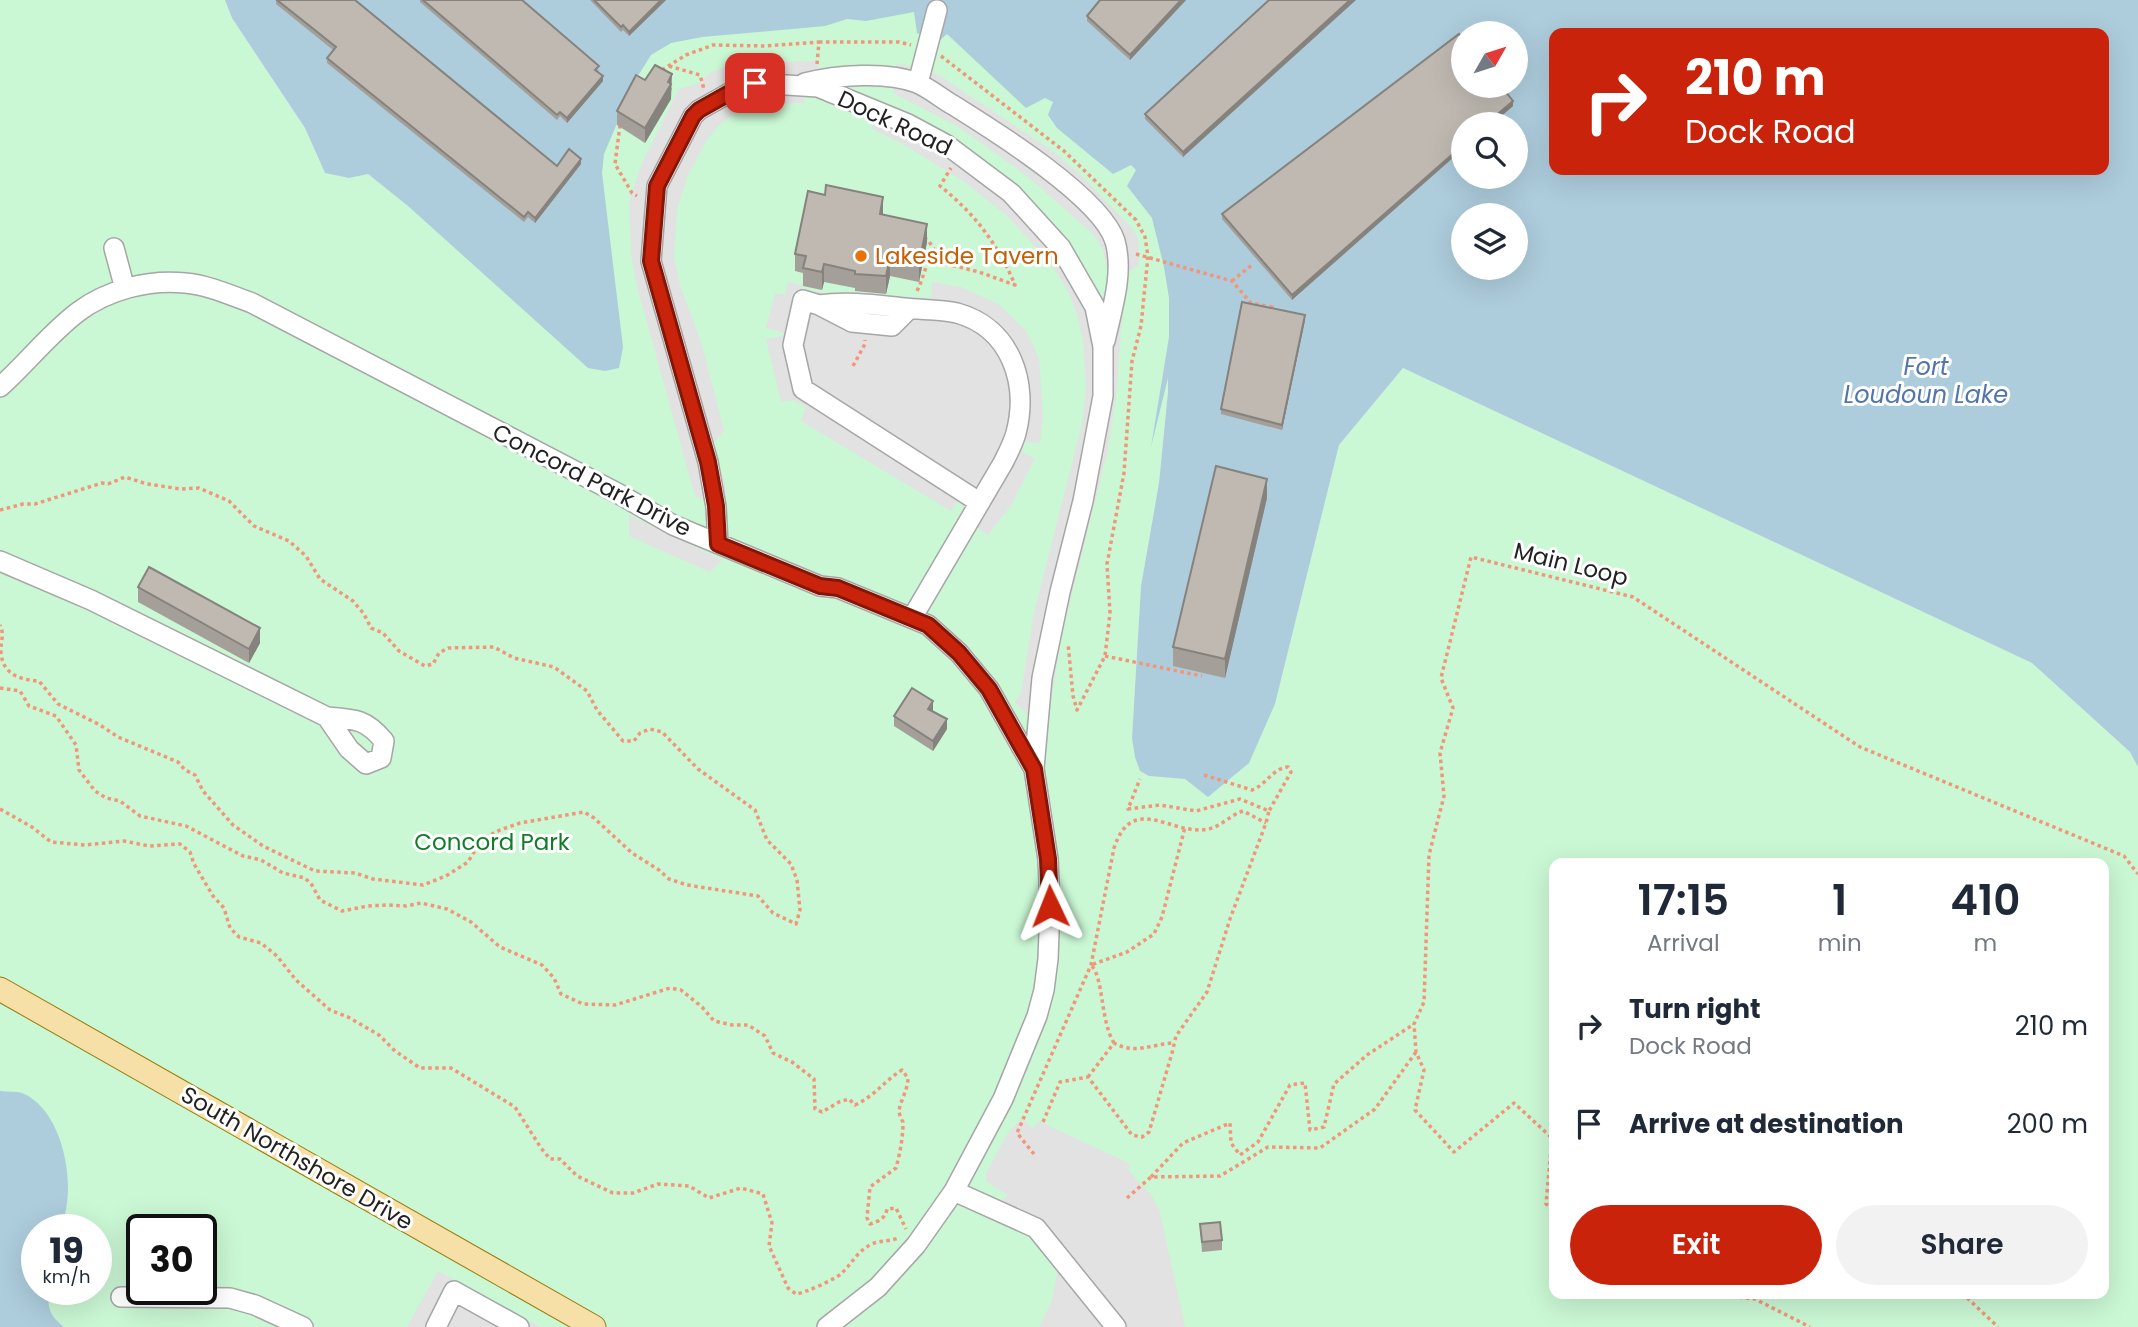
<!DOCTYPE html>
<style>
body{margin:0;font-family:Poppins,sans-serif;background:#f2f2f3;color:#1f2937;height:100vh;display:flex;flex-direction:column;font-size:26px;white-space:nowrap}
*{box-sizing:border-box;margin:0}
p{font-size:23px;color:#747a83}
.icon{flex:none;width:38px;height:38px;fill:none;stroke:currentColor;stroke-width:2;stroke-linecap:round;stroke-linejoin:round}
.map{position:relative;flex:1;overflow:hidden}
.sheet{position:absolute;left:1549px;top:858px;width:560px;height:441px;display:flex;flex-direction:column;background:#fff;border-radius:14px;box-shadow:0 7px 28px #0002}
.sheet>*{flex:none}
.top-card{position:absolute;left:1549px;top:28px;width:560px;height:147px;border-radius:14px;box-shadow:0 7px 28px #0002;background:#c9230b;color:#fff;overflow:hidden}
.needle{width:46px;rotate:51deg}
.buttons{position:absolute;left:1451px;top:21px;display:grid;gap:14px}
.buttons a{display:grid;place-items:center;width:77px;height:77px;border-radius:50%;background:#fff;box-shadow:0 7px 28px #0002;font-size:35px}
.speed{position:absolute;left:21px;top:1214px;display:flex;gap:14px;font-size:35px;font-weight:700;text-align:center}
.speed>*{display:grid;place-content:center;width:91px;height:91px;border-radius:50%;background:#fff;box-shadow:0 7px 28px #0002;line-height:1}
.speed small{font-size:18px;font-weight:400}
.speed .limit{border:4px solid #111;border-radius:10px;background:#fff;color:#111}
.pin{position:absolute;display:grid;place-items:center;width:60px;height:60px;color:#fff;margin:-30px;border-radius:14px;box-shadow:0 4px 10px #0006}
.me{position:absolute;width:77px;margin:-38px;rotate:358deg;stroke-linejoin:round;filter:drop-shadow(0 0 5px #0008)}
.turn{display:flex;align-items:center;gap:24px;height:147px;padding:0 21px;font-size:32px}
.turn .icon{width:91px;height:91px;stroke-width:2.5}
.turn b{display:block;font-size:49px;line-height:60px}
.eta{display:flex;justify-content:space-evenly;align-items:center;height:119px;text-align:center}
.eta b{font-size:42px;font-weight:600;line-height:49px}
.action{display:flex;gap:14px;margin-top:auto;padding:14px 21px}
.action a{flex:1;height:80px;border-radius:42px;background:#c9230b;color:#fff;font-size:28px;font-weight:600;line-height:80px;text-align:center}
.action a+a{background:#f2f2f3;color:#1f2937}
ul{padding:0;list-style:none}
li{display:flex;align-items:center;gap:21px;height:98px;padding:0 21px}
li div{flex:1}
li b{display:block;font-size:26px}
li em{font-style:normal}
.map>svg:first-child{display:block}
</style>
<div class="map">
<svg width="2138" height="1327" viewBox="0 0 2138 1327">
<rect width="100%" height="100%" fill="#f1f0e9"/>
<path fill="#caf7d4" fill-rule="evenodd" d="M0,0h225l7,18 73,110 20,45 24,5 19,-4 40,32 183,-29 40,-112 62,-35 224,-23 187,120 72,89 -8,176 -9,91 -18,103 -9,152 17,38 36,3 9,7 81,-82 64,-259 64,-77 629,295 98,89 8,15v560h-2090l-11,-37h59v-60h-37l5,-9 -44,-128 -20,-2zM1554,863h550v430h-550zM142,1230h59v60h-59z"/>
<path fill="#e2e2e2" d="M818,61v11l-19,18 6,13 -49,1 -19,7 -19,15 -12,15 -19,36 -10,33 -3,46 6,29 22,60 22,86 -11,13 13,45 -1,18 -30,-11 -57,-206 -7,-36 -2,-51 12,-38 38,-76 20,-6 11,-10 22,-9 16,-2z
M897,63l42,12 111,74 31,26 50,52 7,11 1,26 -11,9 -1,10 -6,46 -4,59 -9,62 -46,183 -16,100 -31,-31 6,-9 12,-76 49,-193 4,-36 -3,-47 -6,-27 -8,-21 -17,-28 -46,-50 -40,-32 -58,-36 -37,-19 7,-10 70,20 153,163 5,-13 1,-20 -4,-18 -9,-15 -67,-59 -70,-50 -64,-33z
M788,282l14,3v4l37,7 12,-2 80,4 1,-16 29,5 37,17 27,26 8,15 6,14 4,58 -3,26 -16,-1 -2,10 13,6 -23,46 -24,31 -28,-19 3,-7 -2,-7h-4l-6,9 -150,-90 5,-14 -12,-7 -13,2 -15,-63 17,-3 1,-3 -18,-5 9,-35 10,2z
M629,515l93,45 -12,12 -81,-36z
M1022,1118l11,11 6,-8 91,43 -2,6 23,25 8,14 26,118h-146l12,-24 8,-37 -2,-5 -58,-57 9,-9 -22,-14v-8l22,-40z
M438,1271l102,56h-133z"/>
<path fill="#adccdc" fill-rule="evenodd" d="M225,0h1913v767l-8,-15 -98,-89 -629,-295 -64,77 -64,259 -26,59 -41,34 -23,-18 -36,-3 -9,-5 -5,-14 -3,-19 9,-152 18,-103 9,-91v-14l-17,69 18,-110v-39l-5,-31 -12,-49 -25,-32 9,-16 -5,-5 -18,9 -56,-46 -9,-13 5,-13 -8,-4 -19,10 -79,-74 -7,6 -23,-7 -3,-21 -48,9 -19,-2 -22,7 -123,11 -31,6 -20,12 -15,24 -32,75 -2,19 21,174 -4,21 -14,3 -17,-3 -180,-162 -40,-32 -19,4 -24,-5 -20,-45 -73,-110zM1463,33h53v53h-53zM1554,33h550v137h-550zM1463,124h53v53h-53zM1463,215h53v53h-53z
M0,1091c7,1 16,0 22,2 43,17 57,101 37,137h-22v60h13c-4,16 0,27 14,37h-64z"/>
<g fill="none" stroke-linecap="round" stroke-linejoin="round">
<g stroke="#a6a6a6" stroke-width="22">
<path id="minor" d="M805,83c31,-8 82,-12 112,0 12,5 24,15 36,22 40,25 148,92 162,136 9,32 -3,68 -10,100
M918,83l19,-73
M114,248l11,41
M819,305c29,-4 56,0 85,3 18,2 36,1 53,5 54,15 72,70 59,120 -3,11 -8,20 -13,30l-91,155
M909,309l-17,17 -40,-4 -33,-17 -16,-5 -10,45 10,44 176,113
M0,387c27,-24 49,-53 78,-75 29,-22 71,-33 107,-29 23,2 45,12 67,20l367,191 54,31 147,61 18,2 90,37 31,28 30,36 45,80 14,90 2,47 -2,53 -4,31 -7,26 -34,83 -49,92 -38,54 -38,42 -51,40
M718,544l-2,-37 -8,-45 -57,-201 6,-75 36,-70 6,-6 48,-27h8l63,4 90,37 39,21 64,48 50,55 34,59 8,40v49l-20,105 -23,91 -18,86 -8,90
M0,561l91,39 236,117c28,2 39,2 57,24l-3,17 -15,6 -17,-15 -22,-32
M954,1191l82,37 80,99
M121,1297l109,1 25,7 48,22
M436,1327l18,-36 65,36"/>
</g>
<g stroke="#977a08" stroke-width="25">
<path id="major" d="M0,989l594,338"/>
</g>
<path stroke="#f39579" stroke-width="3.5" stroke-dasharray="3.5 3.5" stroke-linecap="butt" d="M819,42h80l12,3
M941,56l123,95 72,69 9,17 3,19 -7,70 -9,35 -8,112 -17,91 3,49 -5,43 -28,54 -4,-14 -5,-53
M669,66l31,9 4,14
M662,70l24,-15 27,-10 52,1 54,-4 -2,22
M620,125l-5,39 17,29 5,3
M924,238l4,2 15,23 36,9 36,13c-17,-41 -41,-72 -75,-99l11,-18
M1136,254l96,27 19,22 21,4 -1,3
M1232,281l21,-17
M917,291c7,-14 9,-28 16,-41
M853,366l12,-22v-4
M0,510l23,-6h12l67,-21 6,1 17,-7 22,7 34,5 18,-1 30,13 25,25 35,15 17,15 14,23 33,22 11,13 7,14 12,5 16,18 26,15 8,-2 6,-11 9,-5 46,-1 20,11 40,9 33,24 10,19 26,31h11l6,-8 10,-4 12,3 36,37 57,41 12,30 24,24 6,16 3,30 -4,14 -23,-11 -15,-17 -71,-11 -18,-6 -10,-9 -27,-17 -38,-35 -10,-6 -64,11 -20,7 -18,9 -14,23 -22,14 -23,9 -50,-6 -18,-6 -40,-2 -52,-25 -30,-21 -30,-34 -8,-16 -10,-5 -7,-8 -60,-25 -18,-12 -42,-21 -19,-23c-18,-1 -36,-6 -38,-28 -1,-11 4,-18 -1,-28
M1105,656l97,20
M0,688l20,3 9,15 27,10 20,29 3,25 16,21 11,7 14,3 20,15 46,10 57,30 18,4 22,13 22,5 7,7 8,15 22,11 26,-5 19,-1 19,1 15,-3 26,6 24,13 29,25 42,18 12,13 7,16 22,10 32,1 55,-17 11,2 21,17 12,14 18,4h16l17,11 8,17 19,9 22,17 1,30 7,3 17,-10 10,-3 6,6c21,-10 28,-23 47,-35l6,8c0,12 -8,23 -9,33 0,2 3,10 4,11 0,16 -3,31 -7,46l-26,19 -3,31 3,6c9,-3 15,-5 17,-15l9,-1 10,21
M1204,775l48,15c14,-5 21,-22 36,-23l3,5 -22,39
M0,809l32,18 19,15 34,3 39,-4 25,5 31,-2 10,8 4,12 19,32 11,12 6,20 9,9 22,6 16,13 19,24 34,30 18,7 31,18 16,16 25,17h31l64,39 26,41 9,11h10l17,17 36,17h20l25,-9 31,2 20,12 32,-10 22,6 9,29 -3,23 19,42 8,6c9,-1 40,-15 46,-21 10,-10 16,-22 28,-28 9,-5 18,-3 28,-7
M1114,1043c-14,-23 -10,-65 -23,-78l36,-13 27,-18 8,-17 23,-90
M1088,1077l26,-34c21,12 38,1 59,0
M1043,1122l17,-40 28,-5 44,58 10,2 7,-5 23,-79 4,-17 31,-44 23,-73 36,-96 3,-12 -29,-12 -44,12 -36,-6 -32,4 12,-30
M1034,1154l-17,-21 74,-168 23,-117c19,-57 58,-11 95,-19 12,-3 22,-14 34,-18l23,12
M1151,1177l32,-34 47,-20 1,20 9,12 18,-13 32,-57 15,-2 5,47 14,-3 10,-43 33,-29 47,-31
M1127,1198l24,-21 69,-1 48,-29 52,1 55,-39 41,-57
M1554,1209l-8,-5 6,-66 -38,-35 -60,49 -39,-42 9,-40 -8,-18 -2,-28 10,-22 5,-147 15,-59 -4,-43 13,-45 -12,-30 30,-121 162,40 227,150 264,109 14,18
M1697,1293l58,6 55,28
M1962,1293l36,34"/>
<use href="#minor" stroke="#fff" stroke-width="19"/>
<use href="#major" stroke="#f7dfa8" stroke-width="23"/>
</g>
<path fill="#a49f99" d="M276,0l281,166 24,-2 -46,59 -7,-6 -4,5 -197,-159v-5l6,-8 -57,-46z
M420,0h102l77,71 -1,1 5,9 -36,42 -7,-7 -3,4 -137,-118z
M590,0h76l-37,36 -6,-6 -2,2z
M1100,0h86l-56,60 -43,-39v-5z
M1269,0l-86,157 -38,-38v-5z
M645,80l27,8 -1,3v8l-26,44 -28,-18v-14z
M1513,106l-21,18h-29l-171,176 -70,-81v-5z
M883,215l44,27 -8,40 -29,-6 -4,18 -31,-3v-3l-31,-6 -2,8 -19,-4v-13l-8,-2v-17z
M1305,320l-23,110 -61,-16v-5z
M1267,498l-42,180 -52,-12v-19z
M138,587l122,56 -11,20 -111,-61z
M932,711l15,18 -14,22 -39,-25v-10z
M1200,1224l22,16v10l-20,2z"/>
<path fill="#86827d" d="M661,0h5l-37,36v-4z
M1181,0h5l-56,60v-5z
M1350,0h6l-173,157v-5z
M672,74l-1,25 -26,44v-15z
M603,76v5l-36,42v-5z
M1513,101v5l-21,18h-6z
M1463,145v4l-171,151v-5z
M581,159v5l-46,59v-5z
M883,197v18l-3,-1z
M927,224v18l-8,40v-18z
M890,258v18l-4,18v-18z
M824,264v18l-2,8v-18z
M1305,315v5l-23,110v-5z
M1267,479v19l-42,180v-19z
M260,628v15l-11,20v-14z
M933,701v10l-5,8v-10z
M947,719v10l-14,22v-10z"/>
<path fill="#bfb9b2" stroke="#86827d" stroke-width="2" d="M277,0h78l202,166 12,-17 12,10 -46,59 -7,-6 -4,5 -197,-159 9,-11z
M423,0h99l77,66 -4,4 8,6 -36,42 -7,-6 -3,3z
M594,0h67l-32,32 -6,-7 -2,2z
M1100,0h81l-51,55 -43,-39z
M1269,0h81l-167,152 -38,-38z
M1459,34l4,5v47h38l12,15 -27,23h-23v21l-171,150 -70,-81z
M655,65l17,9 -4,8 3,2 -26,44 -28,-17 19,-36 9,5z
M826,185l57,12 -3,17 47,10 -8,40 -29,-6 -4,18 -31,-2v-3l-31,-7 -2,8 -19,-4 3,-12 -11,-2 13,-63 17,4z
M1242,302l63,13 -23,110 -61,-16z
M1216,466l51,13 -42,180 -52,-12z
M149,567l111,61 -11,21 -111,-62z
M912,688l21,13 -5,8 19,10 -14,22 -39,-25z
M1220,1222l2,18 -20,2 -2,-18z"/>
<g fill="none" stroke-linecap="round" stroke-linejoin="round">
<g stroke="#831707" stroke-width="18">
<path id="route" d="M755,83h-8l-48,27 -6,6 -36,70 -6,75 57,201 8,44 2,38 102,42 18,2 90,37 31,28 30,36 45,80 14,90 2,47"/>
</g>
<use href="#route" stroke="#c9230b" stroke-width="12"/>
</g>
<circle fill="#e8710a" stroke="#fff" stroke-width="2.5" cx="861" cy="256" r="7"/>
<g text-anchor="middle" stroke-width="6" stroke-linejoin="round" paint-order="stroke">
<g font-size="23" fill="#222" stroke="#fff">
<text transform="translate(895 123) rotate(25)" y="8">Dock Road</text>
<text transform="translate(592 480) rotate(27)" y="8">Concord Park Drive</text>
<text transform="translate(1571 564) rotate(14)" y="8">Main Loop</text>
<text transform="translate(297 1158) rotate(30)" y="8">South Northshore Drive</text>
</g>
<g font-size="23" fill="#c56008" stroke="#fff" text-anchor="start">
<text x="875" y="264">Lakeside Tavern</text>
</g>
<g font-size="23" fill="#127d28" stroke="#fff">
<text x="492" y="850">Concord Park</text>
</g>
<g font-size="24" font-style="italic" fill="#5275ae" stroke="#fff">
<text x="1926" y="375">Fort<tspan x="1926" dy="28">Loudoun Lake</tspan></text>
</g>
</g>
</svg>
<div class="buttons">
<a><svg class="needle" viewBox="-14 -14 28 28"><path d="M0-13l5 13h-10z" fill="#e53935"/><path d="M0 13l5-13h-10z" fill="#747a83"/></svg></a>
<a><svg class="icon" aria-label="search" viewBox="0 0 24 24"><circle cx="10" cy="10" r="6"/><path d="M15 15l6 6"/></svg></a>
<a><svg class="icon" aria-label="layers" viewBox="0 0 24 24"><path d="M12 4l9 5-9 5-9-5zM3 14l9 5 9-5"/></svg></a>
</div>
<div class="speed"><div>19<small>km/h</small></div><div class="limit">30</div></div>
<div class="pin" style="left:755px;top:83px;background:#d93025"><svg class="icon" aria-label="arrive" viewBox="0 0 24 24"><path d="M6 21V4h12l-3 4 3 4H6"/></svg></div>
<svg class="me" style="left:1050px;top:906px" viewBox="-20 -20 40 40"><path d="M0-17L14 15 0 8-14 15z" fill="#c9230b" stroke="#fff" stroke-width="4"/></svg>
<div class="top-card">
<div class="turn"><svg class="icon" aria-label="right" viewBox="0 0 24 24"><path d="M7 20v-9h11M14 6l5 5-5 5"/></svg><div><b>210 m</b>Dock Road</div></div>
</div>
<section class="sheet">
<div class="eta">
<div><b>17:15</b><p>Arrival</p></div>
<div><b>1</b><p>min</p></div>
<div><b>410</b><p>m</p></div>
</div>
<ul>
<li><svg class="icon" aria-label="right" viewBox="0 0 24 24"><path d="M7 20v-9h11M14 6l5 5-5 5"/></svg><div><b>Turn right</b><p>Dock Road</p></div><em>210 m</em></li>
<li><svg class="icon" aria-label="arrive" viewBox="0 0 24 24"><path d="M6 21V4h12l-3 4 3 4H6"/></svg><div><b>Arrive at destination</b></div><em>200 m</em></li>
</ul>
<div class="action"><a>Exit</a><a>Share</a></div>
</section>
</div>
